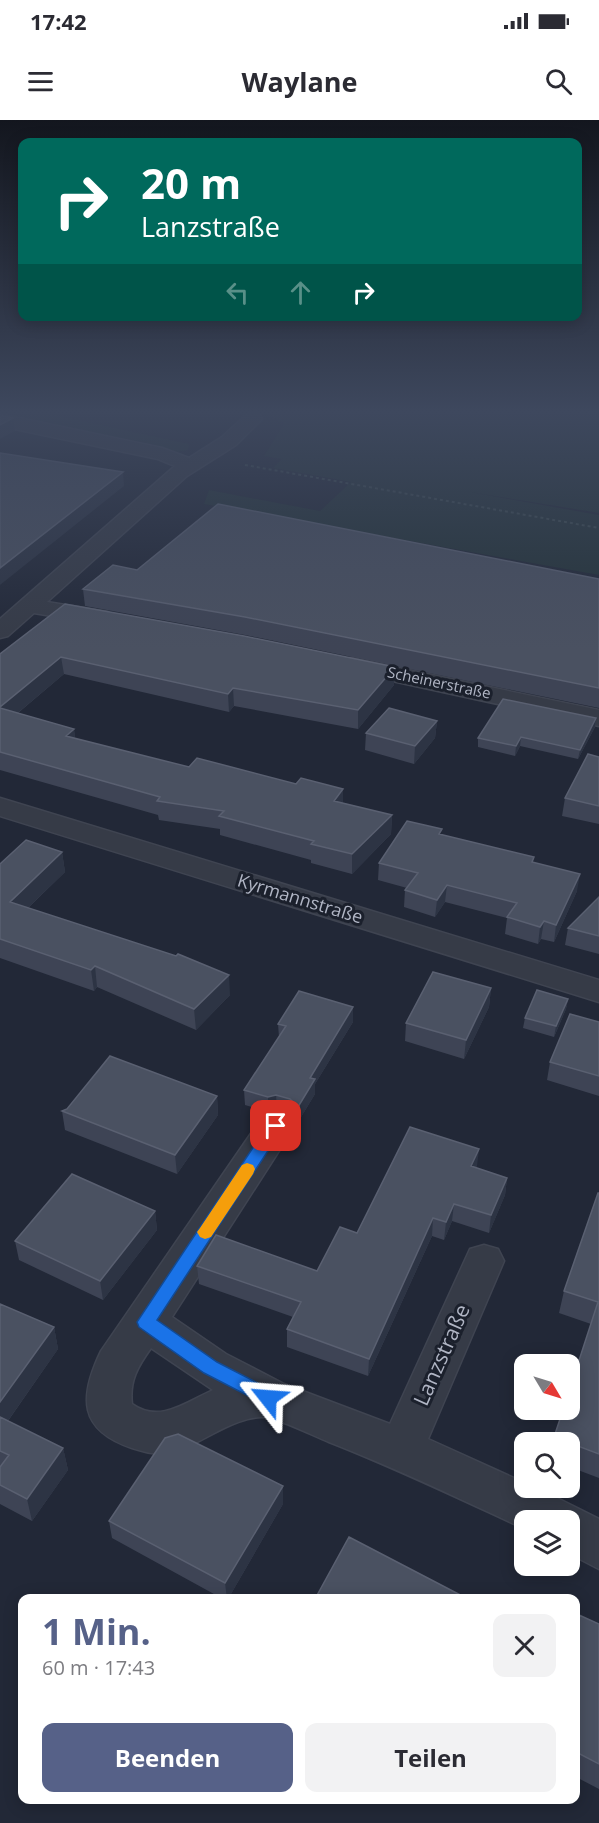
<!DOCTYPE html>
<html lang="de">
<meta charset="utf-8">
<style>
body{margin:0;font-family:"Open Sans",sans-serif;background:#f2f2f3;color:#2b2b33;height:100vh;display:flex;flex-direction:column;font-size:22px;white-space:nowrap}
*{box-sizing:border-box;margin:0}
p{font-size:20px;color:#7c7c81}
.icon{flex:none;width:33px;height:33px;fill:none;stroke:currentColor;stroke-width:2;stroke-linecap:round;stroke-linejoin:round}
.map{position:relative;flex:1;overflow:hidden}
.details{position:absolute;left:18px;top:1474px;width:562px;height:210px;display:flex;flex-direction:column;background:#fff;border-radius:12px;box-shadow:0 3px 15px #0003}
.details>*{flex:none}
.guide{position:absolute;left:18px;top:18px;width:564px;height:183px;border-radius:12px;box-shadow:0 3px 15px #0003;background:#00695c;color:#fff;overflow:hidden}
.needle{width:39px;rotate:128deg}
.controls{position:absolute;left:514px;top:1234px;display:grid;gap:12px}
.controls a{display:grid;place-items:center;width:66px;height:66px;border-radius:12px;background:#fff;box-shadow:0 3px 15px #0003;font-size:30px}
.pin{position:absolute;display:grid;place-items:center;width:51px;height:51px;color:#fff;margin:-26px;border-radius:12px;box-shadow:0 3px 9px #0006}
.me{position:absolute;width:66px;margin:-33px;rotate:298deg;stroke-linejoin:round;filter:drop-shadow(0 0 4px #0008)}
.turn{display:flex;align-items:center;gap:21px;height:126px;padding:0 24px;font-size:27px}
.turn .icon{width:78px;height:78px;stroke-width:2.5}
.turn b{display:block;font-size:42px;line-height:51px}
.lanes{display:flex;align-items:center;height:57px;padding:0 24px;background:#0003;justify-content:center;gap:30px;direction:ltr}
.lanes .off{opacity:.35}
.round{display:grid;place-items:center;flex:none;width:63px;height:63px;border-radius:12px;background:#f2f2f3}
.head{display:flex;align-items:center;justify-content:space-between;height:102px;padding:0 24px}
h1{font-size:36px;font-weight:700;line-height:45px;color:#566188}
.action{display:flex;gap:12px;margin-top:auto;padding:12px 24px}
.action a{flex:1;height:69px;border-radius:12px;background:#566188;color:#fff;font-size:24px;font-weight:700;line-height:69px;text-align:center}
.action a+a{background:#f2f2f3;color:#2b2b33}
.status{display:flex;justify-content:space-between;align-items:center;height:42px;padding:0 30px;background:#fff;direction:ltr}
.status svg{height:16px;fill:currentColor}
header{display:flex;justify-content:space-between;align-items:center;height:78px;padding:0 24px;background:#fff;font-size:27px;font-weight:700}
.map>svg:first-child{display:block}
</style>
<div class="status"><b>17:42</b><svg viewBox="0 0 49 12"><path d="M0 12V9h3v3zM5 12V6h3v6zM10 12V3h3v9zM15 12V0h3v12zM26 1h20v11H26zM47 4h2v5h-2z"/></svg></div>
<header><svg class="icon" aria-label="menu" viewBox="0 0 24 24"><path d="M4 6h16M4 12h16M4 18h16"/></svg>Waylane<svg class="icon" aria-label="search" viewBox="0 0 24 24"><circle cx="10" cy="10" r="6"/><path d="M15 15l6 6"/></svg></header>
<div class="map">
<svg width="599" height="1703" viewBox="0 0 599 1703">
<rect width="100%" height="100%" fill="#222837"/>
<path fill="#243338" d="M0,291h35l154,33 -1,6 -12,2 -25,-8 -151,-30z
M278,291h321v102l-129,-21 129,23v60l-395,-71 5,-14 111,21 31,-29 -78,-14 9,-9 -18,-3 20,-32 -14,-9z"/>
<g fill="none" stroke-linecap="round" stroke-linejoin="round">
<g stroke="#3f4451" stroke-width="3">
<path id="minor" d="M253,293l7,2 2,4 -26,26 -49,31 -140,126 61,10 4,5 -4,5 -8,2 -66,-11 -26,23 -8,2v-19l175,-153 -17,-7 -158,-33v-12l162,34 27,10 33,-21 24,-22z
M351,538l248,52v16l-257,-56 -3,-5 3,-5z
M0,678l599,182v22l-599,-186z
M276,992l13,4 6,10 -123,191 54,37 58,30 106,40 80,-175 14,-4 14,4 6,12 -76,178 97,44v5h12l62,31v50l-29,-15v-33h-45v8c-65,-30 -129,-61 -196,-87 -19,-8 -39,-18 -59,-24 -30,-7 -70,27 -98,35 -13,3 -27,-1 -40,-5 -54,-18 -53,-51 -31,-97l162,-235zM151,1228l62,42c-27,12 -53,34 -81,14 -3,-23 6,-38 19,-56z"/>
</g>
<path stroke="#3d4c50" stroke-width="2" stroke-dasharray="3 3" stroke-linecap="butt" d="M245,345l354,63"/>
<use href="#minor" fill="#363b47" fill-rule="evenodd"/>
</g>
<path fill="#3e4455" d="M137,450l462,9v129l-354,-73 -160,-29 -2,-17z
M65,484l329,81 -36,44 -124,-23 -5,6 -165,-38 -46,39 56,16 1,10 114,28 107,17 47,5v14l49,12 -1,19 -39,40 -41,-11v-3l-91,-25v-6l-61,-9 -1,-5 -158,-45v-116z
M596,598l-1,9 -17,32 -58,-13 -5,10 -37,-9v-9z
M437,601l-2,17 -21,26 -49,-14 1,-17z
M599,637v67l-37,-8 3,-18z
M441,715l93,28 43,28 -23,51 -13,-3 -3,5 -33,-10 2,-16 -62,-16 -10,15 -31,-10 1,-17 2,-2 -29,-8 1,-17z
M62,732l3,20 -37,36 202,87 -34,35 -99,-43 -3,4 -94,-33v-94z
M599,777v57l-34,-9 3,-17z
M491,868l-2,19 -25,52 -59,-18 1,-18z
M568,879l-2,10 -12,28 -31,-9 2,-10z
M353,887v15l-38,62v10l-17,28 -8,-8 -13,-4 -9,2 -23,-7 -1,-15 35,-53 -1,-13z
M599,902v74l-52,-16 3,-18z
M217,976l1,19 -41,59 -112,-44 -3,-19z
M477,1046l-1,2 31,10 -2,17 -16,38 -37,-12 -8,19 -12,-4 -64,140 -81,-29v-18l6,-12 -94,-33 -2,-18 120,5z
M599,1073v285l-29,-11v-24h-17l38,-119 -32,-11 5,-22z
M155,1091l2,19 -54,70 -84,-40 -4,-19z
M0,1184l54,23 4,22 -50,72 55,27 5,22 -36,51 -32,-17z
M283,1384l-55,95h-5l-111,-61 -3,-17z
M576,1502l23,2v165l-23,-12z"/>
<path fill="#2d3444" d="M13,298l2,13 -15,8v-14z
M123,352l1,14 -124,99v-17z
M61,537l3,17 -62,52 -2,-19z
M395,547l-1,18 -36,44v-19z
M233,568l1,18 -5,6 -1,-18z
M596,598l-1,9 -17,32 2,-9z
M437,601l-2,17 -21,26 1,-18z
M74,609l2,18 -10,-11z
M521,617l-1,9 -5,10 1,-10z
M343,669v19l-9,-7z
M392,695l-1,19 -39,40v-20z
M62,732l3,20 -52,50 -3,-20z
M580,754l-3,17 -23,51 2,-17z
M447,765l-2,17 -10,15 2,-17z
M544,801l-3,18 -3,5 2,-17z
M95,846l2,21 -3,4 -3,-21z
M229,855l1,20 -34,35 -2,-21z
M491,868l-2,19 -25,52 2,-19z
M568,879l-2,10 -12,28 2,-11z
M353,887v15l-38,62v10l-17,28v-15l12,-29z
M276,975l1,15 -9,2v-15z
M217,976l1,19 -41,59 -2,-19z
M479,1029l-2,17 -8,18 2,-18z
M507,1058l-2,17 -16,38 2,-18z
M454,1084l-2,17 -8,19 2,-18z
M155,1091l2,19 -54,70 -3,-19z
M433,1098l-1,18 -64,140 1,-17z
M54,1207l4,22 -58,83v-30z
M63,1328l5,22 -36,51 -5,-22z
M283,1366v18l-55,95h-1l-2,-16z"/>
<path fill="#4a5161" stroke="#5a6071" stroke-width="1.5" d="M0,295l13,3 -13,7z
M0,333l123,19 -123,96z
M218,384l381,75v109l-354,-71 -162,-28 30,-24 24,5z
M65,484l179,32 151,31 -37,43 -125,-22 -5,6 -167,-37 -61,50v-53z
M503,579l93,19 -16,32 -59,-13 -5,9 -38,-8z
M0,588l74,21 -8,7 123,31 8,-9 99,26 5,-6 42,11 -9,12 58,14 -40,39 -41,-10 3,-3 -95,-25 5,-5 -67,-10 3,-4 -160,-45z
M389,588l48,13 -22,25 -49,-13z
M588,634l11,3v49l-34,-8z
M407,701l35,8 -3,5 95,23 -2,5 48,12 -24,51 -12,-4 -4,6 -33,-10 10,-14 -70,-18 -10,15 -32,-10 13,-17 -39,-10z
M26,720l36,12 -52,50 166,54 2,-2 51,21 -35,34 -99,-43 -4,4 -91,-31v-75z
M599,777v39l-31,-8z
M433,852l58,16 -25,52 -60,-17z
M537,870l31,9 -12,27 -31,-8z
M299,871l54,16 -43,71 5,1 -17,28 -8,-8 -14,-4 -8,2 -24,-7 42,-64 -8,-2z
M570,894l29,8v54l-49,-14z
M110,936l107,40 -42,59 -113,-44 5,-2z
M410,1007l69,22 -8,17 36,12 -16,37 -37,-11 -8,18 -13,-4 -64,141 -82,-30 14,-27 -104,-36 19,-31 101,36 23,-44 17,6z
M72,1054l83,37 -55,70 -85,-40z
M598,1073h1v261l-45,-17 9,-27h7v-22l28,-86 -34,-11z
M0,1184l54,23 -54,75z
M0,1297l63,31 -36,51 -27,-14v-18l9,-12 -9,-4z
M178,1314l105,52 -58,97 -116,-62 56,-83z
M349,1417l119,62h-153z
M579,1495l20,9v140l-23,-12v-130z"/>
<linearGradient id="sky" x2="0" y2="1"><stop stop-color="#13161e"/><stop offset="0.55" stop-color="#3e485e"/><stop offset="1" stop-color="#3e485e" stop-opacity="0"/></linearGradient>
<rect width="599" height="530" fill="url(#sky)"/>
<path fill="#1a73e8" stroke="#114b97" stroke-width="1.5" d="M276,1001l5,1 3,4 -3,5 -124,189 60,42 58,30 2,6 -2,5 -7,3 -64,-33 -65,-46 -2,-5 133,-200z"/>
<path fill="#f59e0b" d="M247,1043l6,2 2,4 -2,5 -42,63 -6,2 -5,-2 -3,-5 3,-4 42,-63z"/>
<g text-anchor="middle" stroke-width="6" stroke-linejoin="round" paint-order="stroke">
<g font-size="15" fill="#b0b5c4" stroke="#1b202c">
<text transform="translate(439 563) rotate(12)" y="5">Scheinerstraße</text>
</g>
<g font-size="18" fill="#b0b5c4" stroke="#1b202c">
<text transform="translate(300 779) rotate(17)" y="6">Kyrmannstraße</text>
</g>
<g font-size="21" fill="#b0b5c4" stroke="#1b202c">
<text transform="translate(442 1235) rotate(-66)" y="7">Lanzstraße</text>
</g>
</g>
</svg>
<div class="controls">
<a><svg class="needle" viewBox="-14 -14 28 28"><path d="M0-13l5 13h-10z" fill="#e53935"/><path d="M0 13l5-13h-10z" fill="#7c7c81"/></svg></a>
<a><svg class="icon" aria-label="search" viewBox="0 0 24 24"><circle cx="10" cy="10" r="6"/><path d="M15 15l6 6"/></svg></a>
<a><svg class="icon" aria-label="layers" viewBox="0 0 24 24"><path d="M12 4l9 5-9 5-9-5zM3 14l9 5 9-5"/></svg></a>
</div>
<div class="pin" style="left:276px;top:1006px;background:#d93025"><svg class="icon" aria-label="arrive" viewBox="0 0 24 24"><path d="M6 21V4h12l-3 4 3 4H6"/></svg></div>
<svg class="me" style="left:268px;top:1278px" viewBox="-20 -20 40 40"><path d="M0-17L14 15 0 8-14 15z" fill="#1a73e8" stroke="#fff" stroke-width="4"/></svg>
<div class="guide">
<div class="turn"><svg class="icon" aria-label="right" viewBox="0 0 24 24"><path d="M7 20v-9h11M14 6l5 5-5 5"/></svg><div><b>20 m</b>Lanzstraße</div></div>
<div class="lanes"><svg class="icon off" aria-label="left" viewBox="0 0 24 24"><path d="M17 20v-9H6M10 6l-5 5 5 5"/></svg><svg class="icon off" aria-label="ahead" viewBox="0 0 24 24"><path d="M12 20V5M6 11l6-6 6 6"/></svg><svg class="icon" aria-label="right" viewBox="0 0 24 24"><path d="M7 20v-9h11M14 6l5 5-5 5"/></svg></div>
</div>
<section class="details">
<div class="head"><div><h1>1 Min.</h1><p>60 m · 17:43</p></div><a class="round"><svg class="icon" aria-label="close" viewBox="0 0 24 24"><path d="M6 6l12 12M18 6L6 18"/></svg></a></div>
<div class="action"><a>Beenden</a><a>Teilen</a></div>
</section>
</div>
